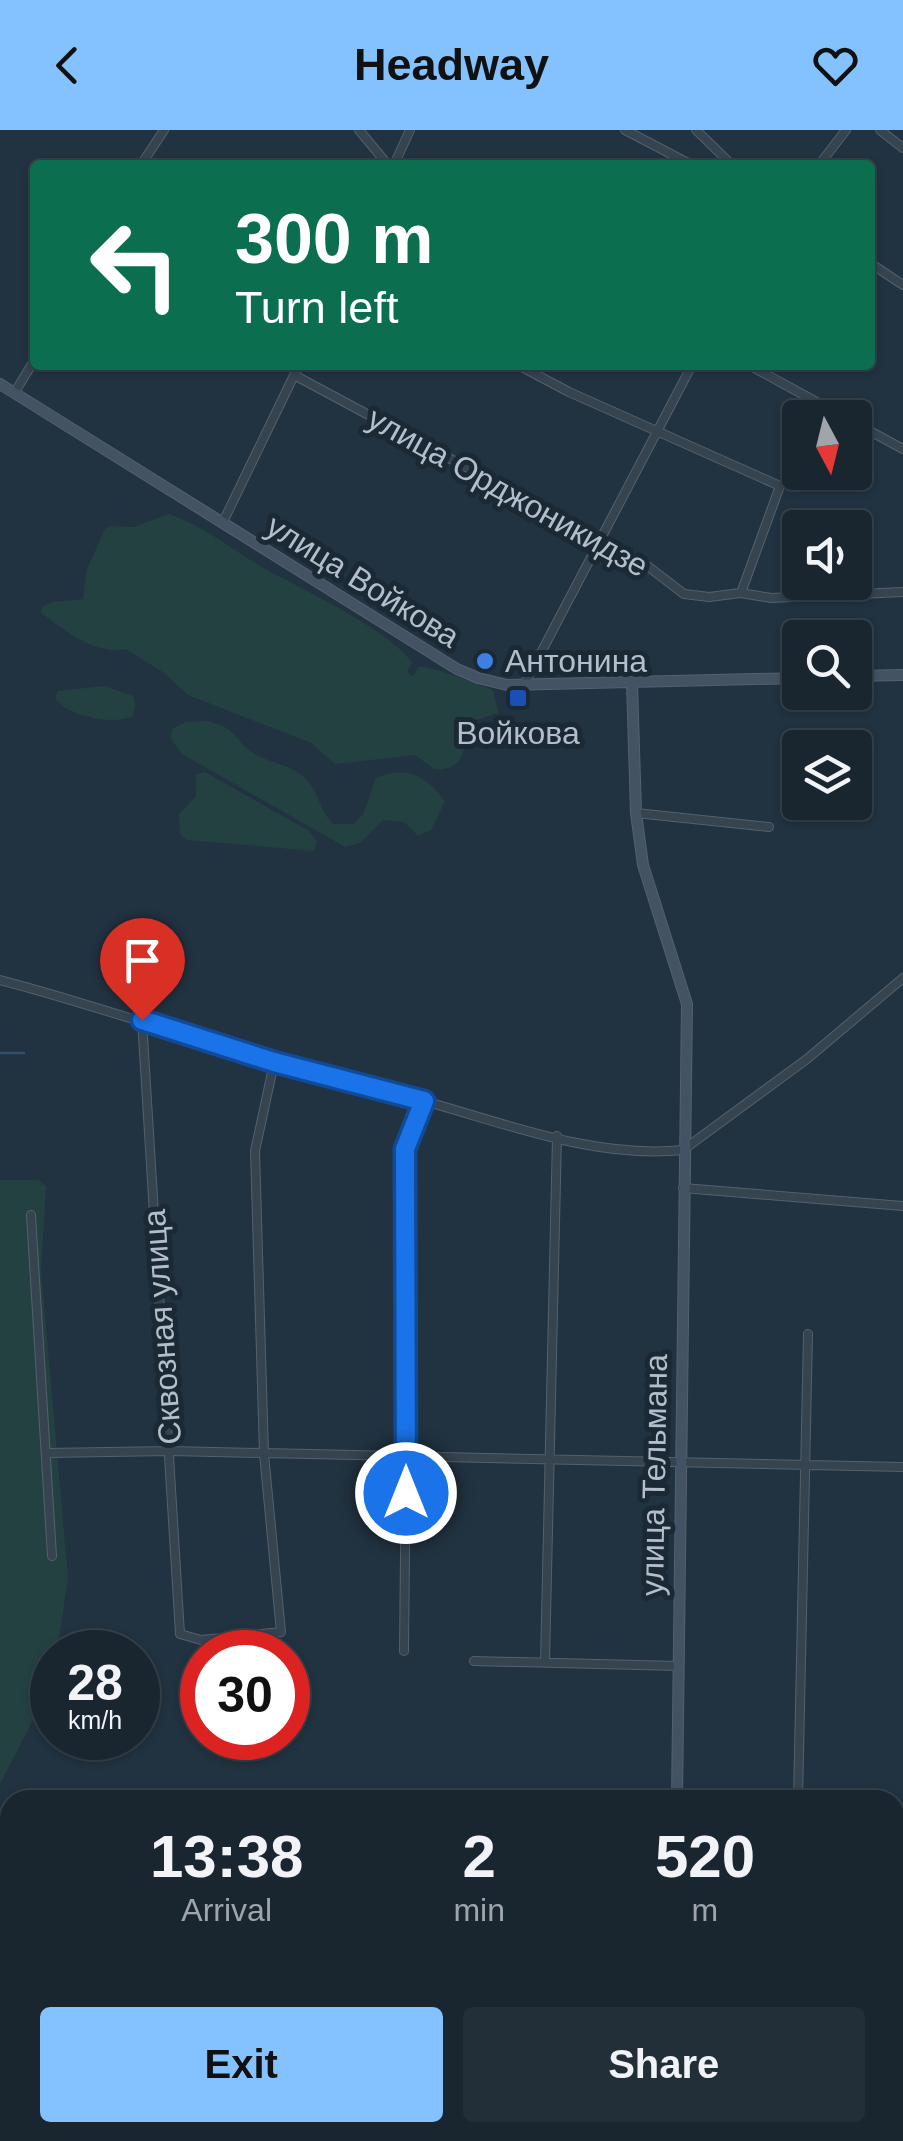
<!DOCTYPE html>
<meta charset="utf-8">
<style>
body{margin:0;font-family:Arial,sans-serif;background:#222e38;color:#f1f3f6;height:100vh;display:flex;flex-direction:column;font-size:38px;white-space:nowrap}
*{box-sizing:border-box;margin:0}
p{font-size:32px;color:#9fa5ab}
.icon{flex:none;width:55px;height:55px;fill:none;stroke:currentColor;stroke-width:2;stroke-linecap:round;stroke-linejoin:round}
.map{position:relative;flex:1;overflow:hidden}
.panel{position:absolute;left:0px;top:1660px;width:905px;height:352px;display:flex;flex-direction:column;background:#192630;border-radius:30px 30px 0 0;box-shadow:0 2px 8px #0004,0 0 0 2px #37434c}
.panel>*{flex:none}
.top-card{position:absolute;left:30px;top:30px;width:845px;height:210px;border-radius:10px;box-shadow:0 2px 8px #0004,0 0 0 2px #37434c;background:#0b6e4f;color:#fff;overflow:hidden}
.needle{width:65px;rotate:173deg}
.fabs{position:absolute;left:782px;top:270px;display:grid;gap:20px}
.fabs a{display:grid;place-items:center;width:90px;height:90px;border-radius:10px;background:#192630;box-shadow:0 2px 8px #0004,0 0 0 2px #37434c;font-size:50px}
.speed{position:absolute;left:30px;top:1500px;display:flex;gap:20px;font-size:50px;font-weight:700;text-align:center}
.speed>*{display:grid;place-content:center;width:130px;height:130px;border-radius:50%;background:#192630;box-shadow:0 2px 8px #0004,0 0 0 2px #37434c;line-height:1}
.speed small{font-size:25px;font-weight:400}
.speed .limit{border:15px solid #d22;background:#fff;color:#111}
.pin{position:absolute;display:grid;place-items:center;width:85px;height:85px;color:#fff;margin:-102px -42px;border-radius:50% 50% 50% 0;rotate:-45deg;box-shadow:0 0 10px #0007}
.pin .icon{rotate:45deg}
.me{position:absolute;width:110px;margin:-55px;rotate:0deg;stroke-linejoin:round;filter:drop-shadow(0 0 8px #0008)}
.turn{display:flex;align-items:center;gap:35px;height:210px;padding:0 40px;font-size:45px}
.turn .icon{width:130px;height:130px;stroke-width:2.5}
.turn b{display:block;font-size:70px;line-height:85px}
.eta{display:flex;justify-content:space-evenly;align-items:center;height:170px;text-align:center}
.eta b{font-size:60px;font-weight:700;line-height:70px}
.button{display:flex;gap:20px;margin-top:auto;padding:20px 40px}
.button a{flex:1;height:115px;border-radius:10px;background:#83c1ff;color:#111;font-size:40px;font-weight:700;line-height:115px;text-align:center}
.button a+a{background:#222e38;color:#f1f3f6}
header{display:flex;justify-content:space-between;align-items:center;height:130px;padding:0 40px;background:#83c1ff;color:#111;font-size:45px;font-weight:700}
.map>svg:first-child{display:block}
</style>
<header><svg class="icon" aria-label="back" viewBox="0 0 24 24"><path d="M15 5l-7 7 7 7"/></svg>Headway<svg class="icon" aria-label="heart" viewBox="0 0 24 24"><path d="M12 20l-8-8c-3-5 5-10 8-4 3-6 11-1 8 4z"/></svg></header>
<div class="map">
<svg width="903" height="2011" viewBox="0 0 903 2011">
<rect width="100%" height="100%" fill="#213240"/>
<path fill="#244141" d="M168,384c35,11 63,35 94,53 38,22 128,62 150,96l-5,9 6,4 6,-9c11,-2 59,18 74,23l5,23 -24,8c-13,22 -5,51 -40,48l-19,-14 -80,9 -24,-21 -123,-48 -24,-22 -38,-24c-33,6 -59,-18 -85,-36l1,-6 10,-5 31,-3 4,-30 18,-40 6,-3 23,1z
M105,556l28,10 2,9 -2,11c-21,10 -65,0 -78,-18l3,-7z
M207,591c33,7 26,21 50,34 16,9 35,10 49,24 13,14 13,30 27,45h21l9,-10 13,-36c30,-13 51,-2 69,23l-14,29 -13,6 -14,-14 -21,-2 -23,23 -15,4 -163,-93 -11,-15 1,-10 13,-7z
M205,642l104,59 8,10 -3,10 -127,-11 -7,-6 -1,-20 17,-18v-21z
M0,1050h38l8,6 -5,83 27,309 -11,74h-5v31l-52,101z
M0,1782l10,7v213l128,1 2,8h-140z"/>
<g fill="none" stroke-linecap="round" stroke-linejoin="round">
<path stroke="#335069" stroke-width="2.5" d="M0,923h24"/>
<g stroke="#54616e" stroke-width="10">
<path id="street" d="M359,0l29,35
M625,0l67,35
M696,0l36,35
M880,0l23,18
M141,35l23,-35
M394,35l16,-35
M819,35l27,-35
M870,133l33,22
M518,235l51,27 211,94 -39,107
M749,235l97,53
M294,245l347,186 43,33 25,3 32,-4 30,5 132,-6
M15,262l20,-33
M855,293l48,26
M223,392l76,-157
M524,555l168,-320
M636,683l133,14
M0,850c93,24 184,57 276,83 49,14 99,24 148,38 83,23 172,58 259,49l124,-91 96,-81
M142,890l38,614 21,6 80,-8 -17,-178 -9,-303 19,-88
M683,1058l220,18
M31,1085l21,341
M47,1323l123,-2 733,16
M404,1521l2,-195 -1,-307 19,-48
M474,1531l204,5
M545,1532l12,-526
M798,1670l10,-466
M895,1747h8
M895,1755l8,4
M162,2002l3,9
M406,2002v9
M279,2011v-9
M534,2011l1,-9
M809,2011v-9"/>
</g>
<g stroke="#54616e" stroke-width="12">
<path id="secondary" d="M0,254l457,285 21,9 29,7 293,-7
M855,546l48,-1
M632,553l4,130 7,52 44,139 -10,796
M669,2011v-9"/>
</g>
<use href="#street" stroke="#364450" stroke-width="8"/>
<use href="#secondary" stroke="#435363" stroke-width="10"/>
</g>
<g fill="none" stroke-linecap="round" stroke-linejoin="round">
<g stroke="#114b97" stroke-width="25">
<path id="route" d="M142,890l132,42 150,39 -19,48 1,344"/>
</g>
<use href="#route" stroke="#1a73e8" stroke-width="18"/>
</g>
<circle fill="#3f7fe0" stroke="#1b2935" stroke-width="4" cx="485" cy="531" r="10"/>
<rect fill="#1a4fb4" stroke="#1b2935" stroke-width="4" x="508" y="558" width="20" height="20" rx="5"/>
<g text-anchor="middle" stroke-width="10" stroke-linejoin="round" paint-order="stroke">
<g font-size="32" fill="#b2becb" stroke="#1b2935">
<text transform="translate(508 362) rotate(29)" y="11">улица Орджоникидзе</text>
<text transform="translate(363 451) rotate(32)" y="11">улица Войкова</text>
<text transform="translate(162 1197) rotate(-94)" y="11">Сквозная улица</text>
<text transform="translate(654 1345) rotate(-89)" y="11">улица Тельмана</text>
</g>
<g font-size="32" fill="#b2becb" stroke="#1b2935" text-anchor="start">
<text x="505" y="542">Антонина</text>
<text x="518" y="614" text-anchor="middle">Войкова</text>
</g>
</g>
</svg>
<div class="fabs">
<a><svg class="needle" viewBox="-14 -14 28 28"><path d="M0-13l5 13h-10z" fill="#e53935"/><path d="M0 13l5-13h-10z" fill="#9fa5ab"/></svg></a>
<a><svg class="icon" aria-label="sound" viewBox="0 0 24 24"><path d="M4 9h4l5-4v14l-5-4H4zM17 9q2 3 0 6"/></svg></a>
<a><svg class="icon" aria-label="search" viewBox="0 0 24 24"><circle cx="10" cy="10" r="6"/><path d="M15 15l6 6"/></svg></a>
<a><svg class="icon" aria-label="layers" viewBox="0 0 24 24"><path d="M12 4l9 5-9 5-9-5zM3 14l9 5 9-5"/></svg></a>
</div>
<div class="speed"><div>28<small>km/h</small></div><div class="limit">30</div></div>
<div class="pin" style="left:142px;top:890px;background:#d93025"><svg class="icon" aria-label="arrive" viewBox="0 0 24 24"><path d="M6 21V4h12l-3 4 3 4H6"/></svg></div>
<svg class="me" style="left:406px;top:1363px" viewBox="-20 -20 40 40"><circle r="17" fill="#1a73e8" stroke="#fff" stroke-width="3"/><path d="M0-11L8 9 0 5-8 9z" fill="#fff"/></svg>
<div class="top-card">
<div class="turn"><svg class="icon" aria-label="left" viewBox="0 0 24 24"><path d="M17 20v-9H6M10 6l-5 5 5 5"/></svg><div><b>300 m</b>Turn left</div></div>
</div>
<section class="panel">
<div class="eta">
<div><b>13:38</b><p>Arrival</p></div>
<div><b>2</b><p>min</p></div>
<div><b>520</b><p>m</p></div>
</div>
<div class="button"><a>Exit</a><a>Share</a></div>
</section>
</div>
